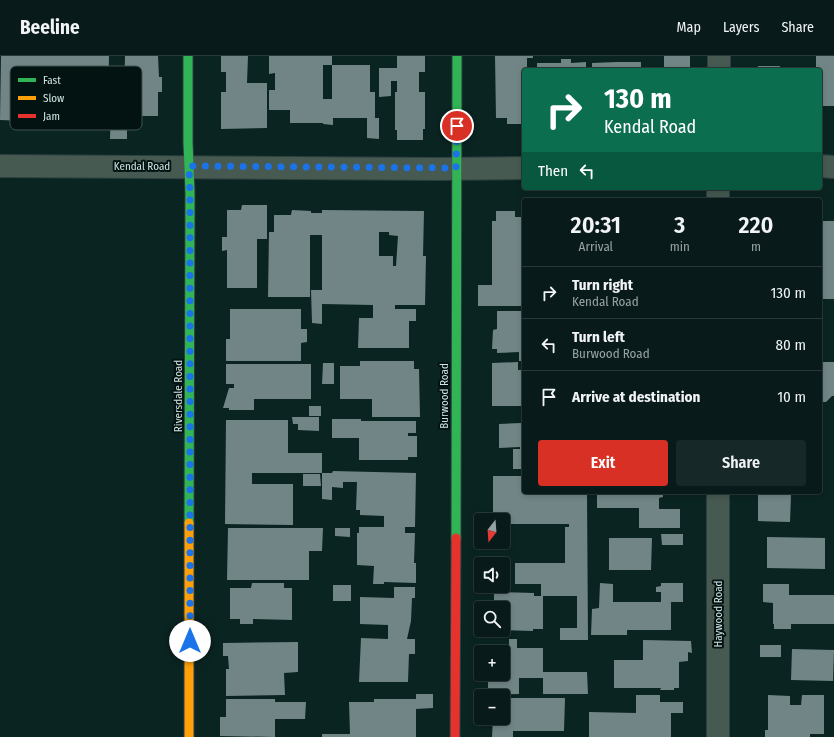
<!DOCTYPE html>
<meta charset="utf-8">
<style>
body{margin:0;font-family:"Fira Sans Condensed",sans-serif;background:#162827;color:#f1f3f6;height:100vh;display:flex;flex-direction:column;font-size:15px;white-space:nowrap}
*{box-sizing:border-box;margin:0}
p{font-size:13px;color:#98a1a2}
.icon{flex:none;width:22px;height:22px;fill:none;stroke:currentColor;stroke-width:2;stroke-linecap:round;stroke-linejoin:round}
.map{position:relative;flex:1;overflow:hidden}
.sheet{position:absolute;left:522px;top:142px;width:300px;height:296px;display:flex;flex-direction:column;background:#081b1a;border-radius:4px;box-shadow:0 2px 6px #0003,0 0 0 1px #293939}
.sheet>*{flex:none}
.hud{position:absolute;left:522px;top:12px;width:300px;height:122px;border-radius:4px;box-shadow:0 2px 6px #0003,0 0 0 1px #293939;background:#0b6e4f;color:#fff;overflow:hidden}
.needle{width:26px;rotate:197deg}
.buttons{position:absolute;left:474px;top:457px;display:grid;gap:8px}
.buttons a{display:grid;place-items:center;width:36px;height:36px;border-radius:4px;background:#081b1a;box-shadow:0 2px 6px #0003,0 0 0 1px #293939;font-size:20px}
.pin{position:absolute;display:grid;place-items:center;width:34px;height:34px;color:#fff;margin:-17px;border:2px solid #fff;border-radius:50%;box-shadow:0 1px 4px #0007}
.me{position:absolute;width:44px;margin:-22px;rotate:0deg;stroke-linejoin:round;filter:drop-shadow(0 0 3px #0008)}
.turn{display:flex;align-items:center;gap:14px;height:84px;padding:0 16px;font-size:18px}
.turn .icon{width:52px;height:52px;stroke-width:2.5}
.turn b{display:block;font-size:28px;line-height:34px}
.then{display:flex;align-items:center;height:38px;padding:0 16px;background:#0003;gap:8px;font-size:15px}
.eta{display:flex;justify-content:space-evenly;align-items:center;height:68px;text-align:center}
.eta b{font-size:24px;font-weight:600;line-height:28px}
.cta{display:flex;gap:8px;margin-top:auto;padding:8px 16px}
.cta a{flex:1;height:46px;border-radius:4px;background:#d93025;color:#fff;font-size:16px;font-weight:600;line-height:46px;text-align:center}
.cta a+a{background:#162827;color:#f1f3f6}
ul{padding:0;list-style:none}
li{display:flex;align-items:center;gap:12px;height:52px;padding:0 16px;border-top:1px solid #293939}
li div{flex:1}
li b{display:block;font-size:15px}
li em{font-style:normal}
header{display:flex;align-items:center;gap:24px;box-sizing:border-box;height:56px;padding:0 20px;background:#081b1a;border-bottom:1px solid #293939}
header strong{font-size:19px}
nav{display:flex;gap:22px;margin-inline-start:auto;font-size:14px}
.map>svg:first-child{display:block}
</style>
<header>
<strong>Beeline</strong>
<nav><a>Map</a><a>Layers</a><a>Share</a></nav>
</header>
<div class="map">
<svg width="834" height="681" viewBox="0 0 834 681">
<rect width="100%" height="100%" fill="#0a2422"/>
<path fill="#718587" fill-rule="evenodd" d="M1,0h108l-1,67h-28v-3h-23v-28h-3v16h-4v14l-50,-2z
M125,0h33l1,21h3v15h-4v24h-31v23h-17l1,-36h13z
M221,0h27l-1,27h20v45l-46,1v-37h5v-20h-5z
M269,0h63v9h-9v34h9v-34h38v27h5v26h4v21l-12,-1v-20h-34v7l-10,-1v-1h-33v-13h-21v-20h6v-17l-6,1z
M397,0h28v16h-6v20h6v37h-2v11h-26v-10h-2v-38h2v-11h-6v15l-12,1v-29h18z
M495,0h38v2h-6v12h-3v54h-17v-6h-11z
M664,0h26v14h-26z
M816,0h18v50h-14v-36h-4z
M561,3h10v4l15,-1v8h-49v-7h24z
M617,6h24v8h-49v-7z
M758,10h22l-1,4h-22z
M242,149h25v34h-10v49h-30v-38l-5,1v-14h5v-27h14z
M292,154l19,1v2h11v-3l102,1 -1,45h3l-1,49h-30v4h21v12h-7v27h-51l1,-30h14v-13l-51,-1v20l-10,-1 -1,-33h11v-55h-12v62h-42l1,-65h5v-17h17zM379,176h10v3l9,1 -2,30h-3v-10h-14z
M496,155h19v6h9v89h-46v-21h14v-64h4z
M820,165h14v78h-14z
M230,253h71v20h6v13l-6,1v18h-75v-22h4z
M497,255h27v50h-5v-9l-22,1v-4h-5l1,-19 4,-1z
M820,261h2v30h-2z
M360,305h54v8h5l1,48h-48v-18h-32v-33h20z
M518,306v8h6v36h-32v-43z
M820,306h14v34h-2l-6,6h-6z
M323,307h11v21h-12z
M226,308h85v35h-57v11h-25v-2h-6l6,-20h5v-4h-8z
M309,350h12v10h-12z
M292,361h27v14l-21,-1v-6h-5z
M332,363h29v2h55v12h-8v3h9v21h-9v3h-49v-22h-27z
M226,364h62v33h34v20h-70v11h41v41l-68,-1z
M522,367v11h2v35h-11v-20h7v-2l-21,1v-24z
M820,371h2v29h-2z
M333,415l83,2 -1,54h-10v6h10l-1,30h2v20l-32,-1v2h-11l1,-18 -17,-1v-32h2v-6h25v-11l-24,-1v-5h-4l1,-28h-14v6l-11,-1v13l-10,-1v-26h10z
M303,418h17l1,12h-18z
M493,420h31v16h63l1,148h-28v-12h17v-32h-34v33h-10v2l-30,-1v-22h-9v-16l40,1v3h7v-12h-26v-21h50v-36h4v-3h-66v-4h-10z
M597,436h66v5l-4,1v11h21v19h-41v-20h-42z
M758,439h33l-1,27 -32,-1z
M228,472h95l-1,23h-13v29h-82z
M335,472h15v9l-15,-1z
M661,478h22v11h-21z
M767,481l58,1v31l-58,-1z
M609,482h43l-1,32h-42z
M252,527h32v5h8v32l-39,-1v5h-13v-5h-10v-31h21z
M600,527l13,1v18h48v-10h-5v-5l5,-1v-3h22v19h-12v28h-44v5h-36l1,-26 7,-1z
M763,528h26v11h45v29h-43v5h-17v-5h-1v-21l-10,-1z
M333,529h18v16h-18z
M394,531h21v11h-3l-1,23 -4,18h8v15h-6l-1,28h-49l2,-44 27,1v-14l-28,-1v-27l34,1z
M509,583h8v9h26v24h44l1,22h-45v-16h-24v16l-31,1v-19h5v-2h10v-22h-10v-3h16z
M643,584l48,1 1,12 -4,-1v9l-9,1v26h-5v2h-14l1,-2h-47v-28h29z
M298,586v30l-14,1 1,22 -59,1v-27h3l-1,-13h-5v-13z
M760,589h21v12h-21z
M792,593l42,1 -1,31 -42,-1z
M416,638h17v14l-17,1v28h-94v-3h28l-1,-32h25v-3h42z
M636,639h24v7h23v11h-12v24h-82v-25l47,1z
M768,639l22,1v9h11l1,-10h22v39h-14v3h-45v-7h3z
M503,642h62l-1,33h-51v6h-21l1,-19h10z
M226,643h49v3h31l-1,17h-30v18l-55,-1v-19h6z"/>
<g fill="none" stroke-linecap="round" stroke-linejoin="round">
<g stroke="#2c403f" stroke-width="24">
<path id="street" d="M719,14v-14
M0,110l438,3 86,-1
M820,110l14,1
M718,144v-12
M718,436v245"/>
</g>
<g stroke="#2c403f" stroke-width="11">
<path id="fast" d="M188,0v86l2,51 -1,330
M456,482l1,-482"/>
</g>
<g stroke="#2c403f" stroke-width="11">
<path id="slow" d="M189,681v-214"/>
</g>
<g stroke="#2c403f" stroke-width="11">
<path id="jam" d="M455,681l1,-199"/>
</g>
<use href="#street" stroke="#465a51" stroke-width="22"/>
<use href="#fast" stroke="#30b455" stroke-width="9"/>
<use href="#slow" stroke="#ff9f0a" stroke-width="9"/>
<use href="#jam" stroke="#e5322d" stroke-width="9"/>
</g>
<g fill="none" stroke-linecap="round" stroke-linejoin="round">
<path stroke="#1a73e8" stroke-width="7" stroke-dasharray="0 12.6" d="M190,585v-448l-1,-27 267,2 1,-42"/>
</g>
<g text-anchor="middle" stroke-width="4" stroke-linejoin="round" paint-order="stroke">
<g font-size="11" fill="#cfe5e3" stroke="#031312">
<text x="142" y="114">Kendal Road</text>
<text transform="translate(178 340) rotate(-90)" y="4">Riversdale Road</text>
<text transform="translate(444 340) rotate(-90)" y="4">Burwood Road</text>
<text transform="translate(718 558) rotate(-90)" y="4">Haywood Road</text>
</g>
</g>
<rect x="10" y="10" width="132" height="64" rx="6" fill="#031312" stroke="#405251" stroke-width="1"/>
<rect x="18" y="22" width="18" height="4" fill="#30b455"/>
<rect x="18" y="40" width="18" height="4" fill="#ff9f0a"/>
<rect x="18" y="58" width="18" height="4" fill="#e5322d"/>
<g font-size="11" fill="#cfe5e3">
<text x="43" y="28">Fast</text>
<text x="43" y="46">Slow</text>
<text x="43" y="64">Jam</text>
</g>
</svg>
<div class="buttons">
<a><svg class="needle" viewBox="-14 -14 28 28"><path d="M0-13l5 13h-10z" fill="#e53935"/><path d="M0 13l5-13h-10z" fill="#98a1a2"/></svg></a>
<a><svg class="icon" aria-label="sound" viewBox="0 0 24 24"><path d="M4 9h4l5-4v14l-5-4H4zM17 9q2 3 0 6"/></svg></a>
<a><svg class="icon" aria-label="search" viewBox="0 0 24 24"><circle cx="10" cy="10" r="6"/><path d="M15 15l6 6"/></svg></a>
<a>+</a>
<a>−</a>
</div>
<div class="pin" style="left:457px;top:70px;background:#d93025"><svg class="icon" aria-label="arrive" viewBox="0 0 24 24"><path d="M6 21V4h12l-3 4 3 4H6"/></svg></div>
<svg class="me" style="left:190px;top:585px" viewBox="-20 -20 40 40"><circle r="19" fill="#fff"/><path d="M0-13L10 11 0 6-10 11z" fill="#1a73e8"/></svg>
<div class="hud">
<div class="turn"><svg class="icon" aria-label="right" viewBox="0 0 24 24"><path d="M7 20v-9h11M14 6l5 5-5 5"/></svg><div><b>130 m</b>Kendal Road</div></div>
<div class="then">Then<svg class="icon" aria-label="left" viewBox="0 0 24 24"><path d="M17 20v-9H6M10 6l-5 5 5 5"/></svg></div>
</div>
<section class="sheet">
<div class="eta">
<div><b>20:31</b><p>Arrival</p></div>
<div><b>3</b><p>min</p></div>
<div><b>220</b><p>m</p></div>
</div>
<ul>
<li><svg class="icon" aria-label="right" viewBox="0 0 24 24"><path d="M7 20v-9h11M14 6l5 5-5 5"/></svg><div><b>Turn right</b><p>Kendal Road</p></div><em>130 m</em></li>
<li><svg class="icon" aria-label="left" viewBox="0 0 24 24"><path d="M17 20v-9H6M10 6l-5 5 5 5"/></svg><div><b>Turn left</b><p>Burwood Road</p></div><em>80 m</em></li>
<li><svg class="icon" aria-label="arrive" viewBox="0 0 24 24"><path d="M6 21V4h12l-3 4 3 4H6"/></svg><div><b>Arrive at destination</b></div><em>10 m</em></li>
</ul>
<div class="cta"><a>Exit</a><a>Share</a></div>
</section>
</div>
